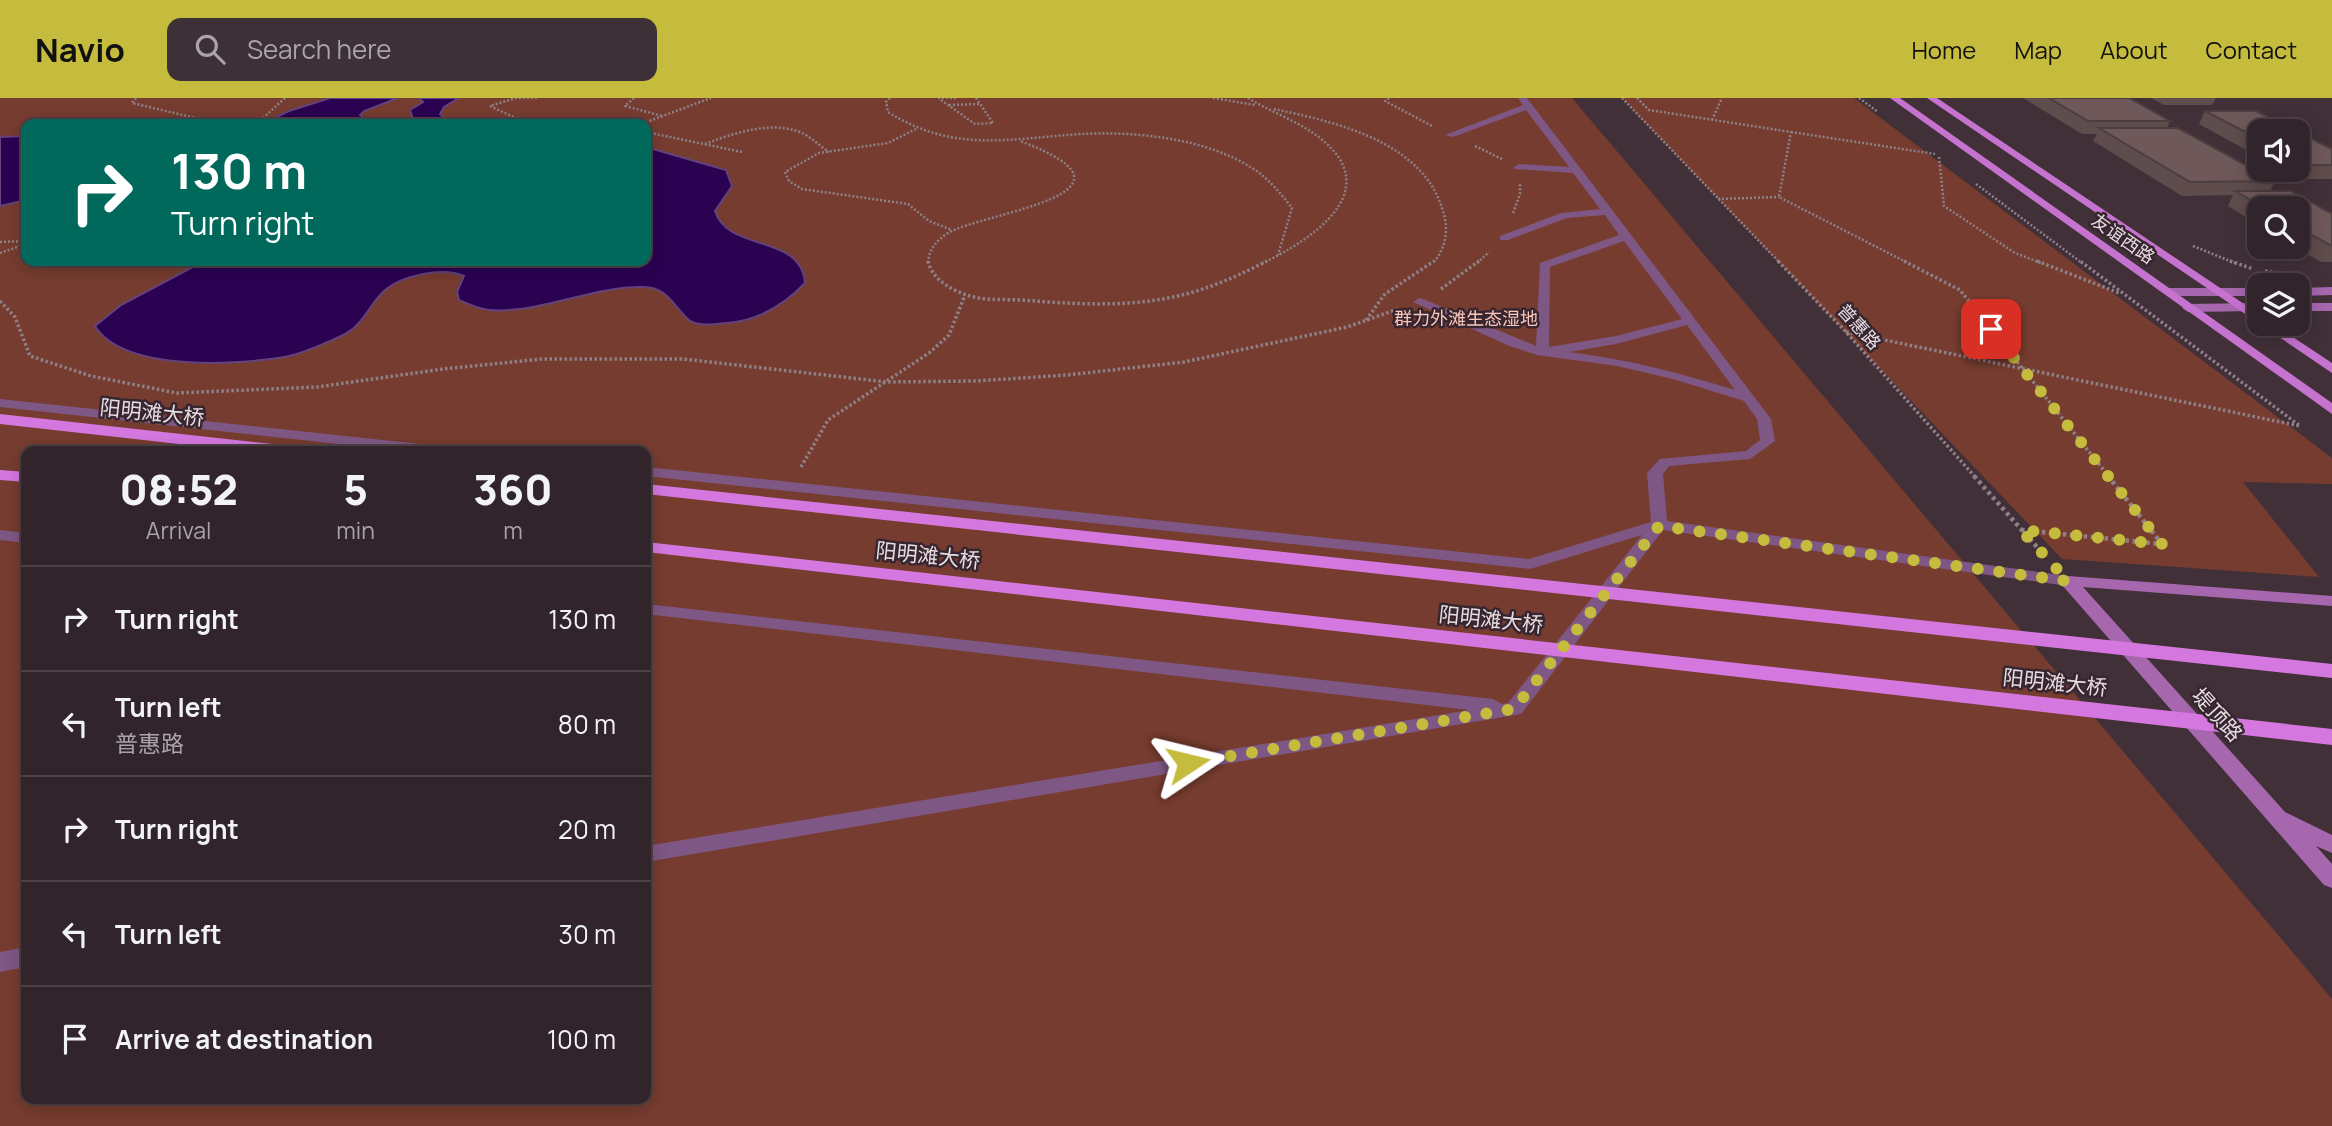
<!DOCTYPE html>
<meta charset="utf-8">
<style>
body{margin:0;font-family:Manrope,"Noto Sans SC",sans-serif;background:#3d3037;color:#f1f3f6;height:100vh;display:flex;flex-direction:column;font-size:26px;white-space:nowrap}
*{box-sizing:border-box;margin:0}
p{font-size:23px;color:#a8a4a9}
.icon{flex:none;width:38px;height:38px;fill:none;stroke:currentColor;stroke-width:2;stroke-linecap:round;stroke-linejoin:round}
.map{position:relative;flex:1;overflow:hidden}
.sheet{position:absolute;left:21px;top:348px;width:630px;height:658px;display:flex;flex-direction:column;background:#32242b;border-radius:14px;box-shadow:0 4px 18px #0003,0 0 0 2px #4d4147}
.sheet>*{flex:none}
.hud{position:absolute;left:21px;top:21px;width:630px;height:147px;border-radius:14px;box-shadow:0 4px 18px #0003,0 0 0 2px #4d4147;background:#00695c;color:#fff;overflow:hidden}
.buttons{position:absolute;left:2247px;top:21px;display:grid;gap:14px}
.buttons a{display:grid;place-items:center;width:63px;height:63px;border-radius:14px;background:#32242b;box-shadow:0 4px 18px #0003,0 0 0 2px #4d4147;font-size:35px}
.pin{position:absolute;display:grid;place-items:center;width:60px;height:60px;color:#fff;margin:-30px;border-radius:14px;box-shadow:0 4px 10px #0006}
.me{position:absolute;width:77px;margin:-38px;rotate:80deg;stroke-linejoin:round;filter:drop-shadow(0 0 5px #0008)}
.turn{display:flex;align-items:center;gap:24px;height:147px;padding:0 35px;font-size:32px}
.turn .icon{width:91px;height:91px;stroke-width:2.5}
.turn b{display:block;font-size:49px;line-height:60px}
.eta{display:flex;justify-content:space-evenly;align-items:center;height:119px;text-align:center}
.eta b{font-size:42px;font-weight:800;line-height:49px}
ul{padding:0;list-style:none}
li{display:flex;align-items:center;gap:21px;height:105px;padding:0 35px;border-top:2px solid #4d4147}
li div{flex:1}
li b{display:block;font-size:26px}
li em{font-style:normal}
header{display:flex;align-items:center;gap:42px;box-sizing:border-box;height:98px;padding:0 35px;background:#c5bc3d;color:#111}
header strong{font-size:33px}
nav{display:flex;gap:38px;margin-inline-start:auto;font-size:24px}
.search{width:490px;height:63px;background:#3d3037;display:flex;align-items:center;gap:18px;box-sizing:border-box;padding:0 24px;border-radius:14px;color:#a8a4a9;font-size:26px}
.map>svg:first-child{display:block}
</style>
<header>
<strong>Navio</strong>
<div class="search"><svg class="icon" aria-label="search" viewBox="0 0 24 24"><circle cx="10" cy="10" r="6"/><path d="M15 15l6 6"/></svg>Search here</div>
<nav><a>Home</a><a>Map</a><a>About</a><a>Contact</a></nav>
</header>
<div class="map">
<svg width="2332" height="1028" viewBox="0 0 2332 1028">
<rect width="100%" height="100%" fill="#423039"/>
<path fill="#763c2f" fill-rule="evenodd" d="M0,0h1572l760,901v127h-2332zM26,26h620v137h-620zM26,354h620v647h-620z
M1622,0h232l478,360v26l-89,-2 76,95 -257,-18z"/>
<path fill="#2b0152" stroke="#63437d" stroke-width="2" d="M330,0h68l-34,13 -4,4 4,3 -1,6h-101l27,-13z
M419,0h40l-15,9 -4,7 10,10h-35l-5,-14 13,-8z
M26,38v64l-26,6v-69z
M646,49l80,23 6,16 -17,25c13,42 86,22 90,72 -22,23 -48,38 -79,40 -11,1 -28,4 -37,-3 -16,-14 -21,-33 -46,-33 -51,-1 -104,27 -154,23 -10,-1 -21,-6 -30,-10l-2,-8 7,-16c-22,-9 -63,-1 -81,16 -17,17 -19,34 -44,45 -16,7 -33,15 -50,19 -46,9 -165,17 -194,-30l26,-21 83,-44h442z"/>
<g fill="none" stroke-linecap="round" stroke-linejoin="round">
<path stroke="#8f8087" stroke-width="2.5" stroke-dasharray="2 2" stroke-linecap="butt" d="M136,0l-4,5 89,21 42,-6 22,-20
M634,0l-9,8 37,10
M890,0l-4,4 2,10c65,41 120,27 192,22 55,-3 128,4 175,36 15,10 26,24 37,38l-14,47
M938,0h20
M1213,0l42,7
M1248,0c23,14 50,23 72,40 67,53 -9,102 -57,125
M1389,0l-4,3 47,25
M1622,0l158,165
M1637,0l12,12 142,22 -12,65 129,66
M1859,0l19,14
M941,2l34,24 18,-1 -17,-25
M949,7l30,-1
M1274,11c61,13 147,32 168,99 7,20 5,39 -9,55
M1712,22l10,-22
M528,26l-38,-18 26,-8h22
M634,26l10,-1 67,-25
M916,31l-28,14 -69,10 -34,19 4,9 13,8 106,15 21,17 23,9
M646,34l96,20
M1791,34l144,22
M705,46c29,-11 67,-24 97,-11 10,5 18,13 27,19
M1475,48l27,13
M1939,59l5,49 71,47 26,10
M1976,86l106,79
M1718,101l61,-2
M1513,115l7,-19v-10
M0,144l26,-1
M2193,148l42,17
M0,155l26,-9
M928,165c1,-14 8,-22 20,-30 36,-21 214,-39 72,-92
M1477,165l12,-11"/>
<path stroke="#8f8087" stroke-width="3.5" stroke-dasharray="2.5 2.5" stroke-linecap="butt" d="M928,163c4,18 23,29 39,34 17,6 36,4 54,5 53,4 108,8 161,-5 29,-7 58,-20 85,-34
M1778,163l68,71 130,146
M1904,163l56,29 150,188
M2037,163l82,32
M2230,163l23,8
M2265,173l23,4
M1441,191l38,-28
M0,203l15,16 15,39 61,20 86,17 140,-6 126,-18 100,-10h140l204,23 89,-1 91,-6 117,-13 163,-35 51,-18
M1366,222l19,-26 49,-33
M1846,234l454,94 -220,-165
M801,369l27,-47 101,-67 20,-18 16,-40"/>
<path stroke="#8f8087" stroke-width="4.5" stroke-dasharray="3.5 3.5" stroke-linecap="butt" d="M1974,378l70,79
M2108,378l54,68
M2021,432l140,14"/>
<path fill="#7f5784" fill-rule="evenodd" d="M1518,0h9l244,321 4,22 -25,18 -81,7 -6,8 4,47 401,55 6,1 2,4 -2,4 -6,1 -405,-56 -142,184 -875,148v-16l823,-136 -823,-96v-10l847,95 9,5 6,-1 134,-168 -112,34 -884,-93v-9l883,92 122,-37 -4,-49 13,-14 86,-8 14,-11 -3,-21 -13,-18 -71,-22 -56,-13 -80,-11 -30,-10 -94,-43 6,-4 4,1 113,47 4,-83 79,-28 -14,-20 -38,3 -59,22h-8v-4l61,-23 39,-4 -27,-36 -58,-4 -1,-2 5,-3 50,3 -43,-57 -73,27 -8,-2 78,-30zM1624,143l58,78 -66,17 -67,11 1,-80zM1687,227l48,65c-55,-17 -109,-31 -166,-38l47,-8z
M0,301l458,49 7,4h-53l-412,-45z
M0,432l26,3v10l-26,-3z
M26,849v20l-26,5v-20z"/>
<path fill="#a767af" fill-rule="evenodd" d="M2332,189v8l-34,1v-8z
M2259,190v8h-91l-6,-4 6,-4z
M2259,205v8l-71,1 -6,-4 6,-4z
M2298,205h34v8h-34z
M2068,478l264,20v10l-249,-19 202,225 47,23v18l-16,-7 16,18v24l-8,-3 -262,-300 -2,-4 2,-4z"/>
<path fill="#c673d0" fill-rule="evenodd" d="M1890,0h10l432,305v11z
M1927,0h10l322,216v10h14l59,39v10z"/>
<path fill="#d478df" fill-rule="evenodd" d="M0,316l300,33 8,5h-57l-251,-28z
M0,372l26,2v10l-26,-2z
M646,386l1686,180v14l-1686,-184z
M646,444l1686,187v16l-1686,-193z"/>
</g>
<path fill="#5f4c4d" d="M2023,0h106l41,23 -3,7 108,53 -5,10 62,23v48h-11l-25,-15h2v-39h-39v17l-31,-19 5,-11 -51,1 -89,-55 4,-7h-15z
M2151,0h65l-4,7h-48z
M2205,13l54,20v26l-60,-33z
M2298,34l34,17v30h-31l-17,-9h14z"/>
<path fill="#6e585a" stroke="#4d3e3f" stroke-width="2" d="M2049,0h80l41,23h-82z
M2205,13h51l40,20h-37v8z
M2099,30h79l97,53 -85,1z
M2298,34l34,17v16h-23l-11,-6z
M2235,93h56l41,23v32l-34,-18v-20h-33z"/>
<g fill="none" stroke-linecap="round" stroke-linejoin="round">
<path stroke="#c5bc3d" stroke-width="12" stroke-dasharray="0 21.6" d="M1188,665l326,-54 145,-183 409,55 -47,-51 141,14 -171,-215"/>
</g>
<g text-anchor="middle" stroke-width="5" stroke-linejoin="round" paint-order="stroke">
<g font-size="18" fill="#e7dce1" stroke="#37262f">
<text transform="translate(2123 141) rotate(35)" y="6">友谊西路</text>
<text transform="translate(1859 229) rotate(48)" y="6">普惠路</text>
</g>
<g font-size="18" fill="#fcc7bb" stroke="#37262f">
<text x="1466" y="227">群力外滩生态湿地</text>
</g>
<g font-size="21" fill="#e7dce1" stroke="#37262f">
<text transform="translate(152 315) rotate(6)" y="7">阳明滩大桥</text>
<text transform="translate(928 458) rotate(6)" y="7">阳明滩大桥</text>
<text transform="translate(1491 522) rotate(6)" y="7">阳明滩大桥</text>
<text transform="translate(2055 585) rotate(6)" y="7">阳明滩大桥</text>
<text transform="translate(2217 617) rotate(48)" y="7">堤顶路</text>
</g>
</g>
</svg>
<div class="buttons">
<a><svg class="icon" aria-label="sound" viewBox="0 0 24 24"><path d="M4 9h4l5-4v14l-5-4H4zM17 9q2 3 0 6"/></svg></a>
<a><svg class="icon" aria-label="search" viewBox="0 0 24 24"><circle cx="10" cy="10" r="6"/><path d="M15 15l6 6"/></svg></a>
<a><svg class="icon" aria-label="layers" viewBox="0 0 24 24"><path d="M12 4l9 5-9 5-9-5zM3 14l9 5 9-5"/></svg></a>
</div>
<div class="pin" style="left:1991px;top:231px;background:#d93025"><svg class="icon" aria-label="arrive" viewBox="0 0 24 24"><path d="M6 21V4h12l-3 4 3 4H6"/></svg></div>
<svg class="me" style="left:1188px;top:665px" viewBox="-20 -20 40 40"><path d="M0-17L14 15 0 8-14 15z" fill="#c5bc3d" stroke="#fff" stroke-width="4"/></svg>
<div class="hud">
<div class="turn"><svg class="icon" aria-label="right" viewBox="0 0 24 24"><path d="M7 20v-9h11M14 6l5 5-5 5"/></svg><div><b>130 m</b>Turn right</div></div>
</div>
<section class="sheet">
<div class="eta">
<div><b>08:52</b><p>Arrival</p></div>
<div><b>5</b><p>min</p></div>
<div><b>360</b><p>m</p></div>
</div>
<ul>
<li><svg class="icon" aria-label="right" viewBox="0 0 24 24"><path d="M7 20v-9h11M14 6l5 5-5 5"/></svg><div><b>Turn right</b></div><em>130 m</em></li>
<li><svg class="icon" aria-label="left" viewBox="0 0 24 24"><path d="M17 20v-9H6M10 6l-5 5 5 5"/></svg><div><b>Turn left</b><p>普惠路</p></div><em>80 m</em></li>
<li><svg class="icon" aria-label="right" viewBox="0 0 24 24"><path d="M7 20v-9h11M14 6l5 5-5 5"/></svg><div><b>Turn right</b></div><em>20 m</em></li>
<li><svg class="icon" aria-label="left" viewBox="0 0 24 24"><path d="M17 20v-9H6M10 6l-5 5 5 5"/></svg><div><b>Turn left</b></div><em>30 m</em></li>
<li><svg class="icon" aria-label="arrive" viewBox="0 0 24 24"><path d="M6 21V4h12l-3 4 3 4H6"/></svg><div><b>Arrive at destination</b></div><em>100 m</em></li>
</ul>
</section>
</div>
